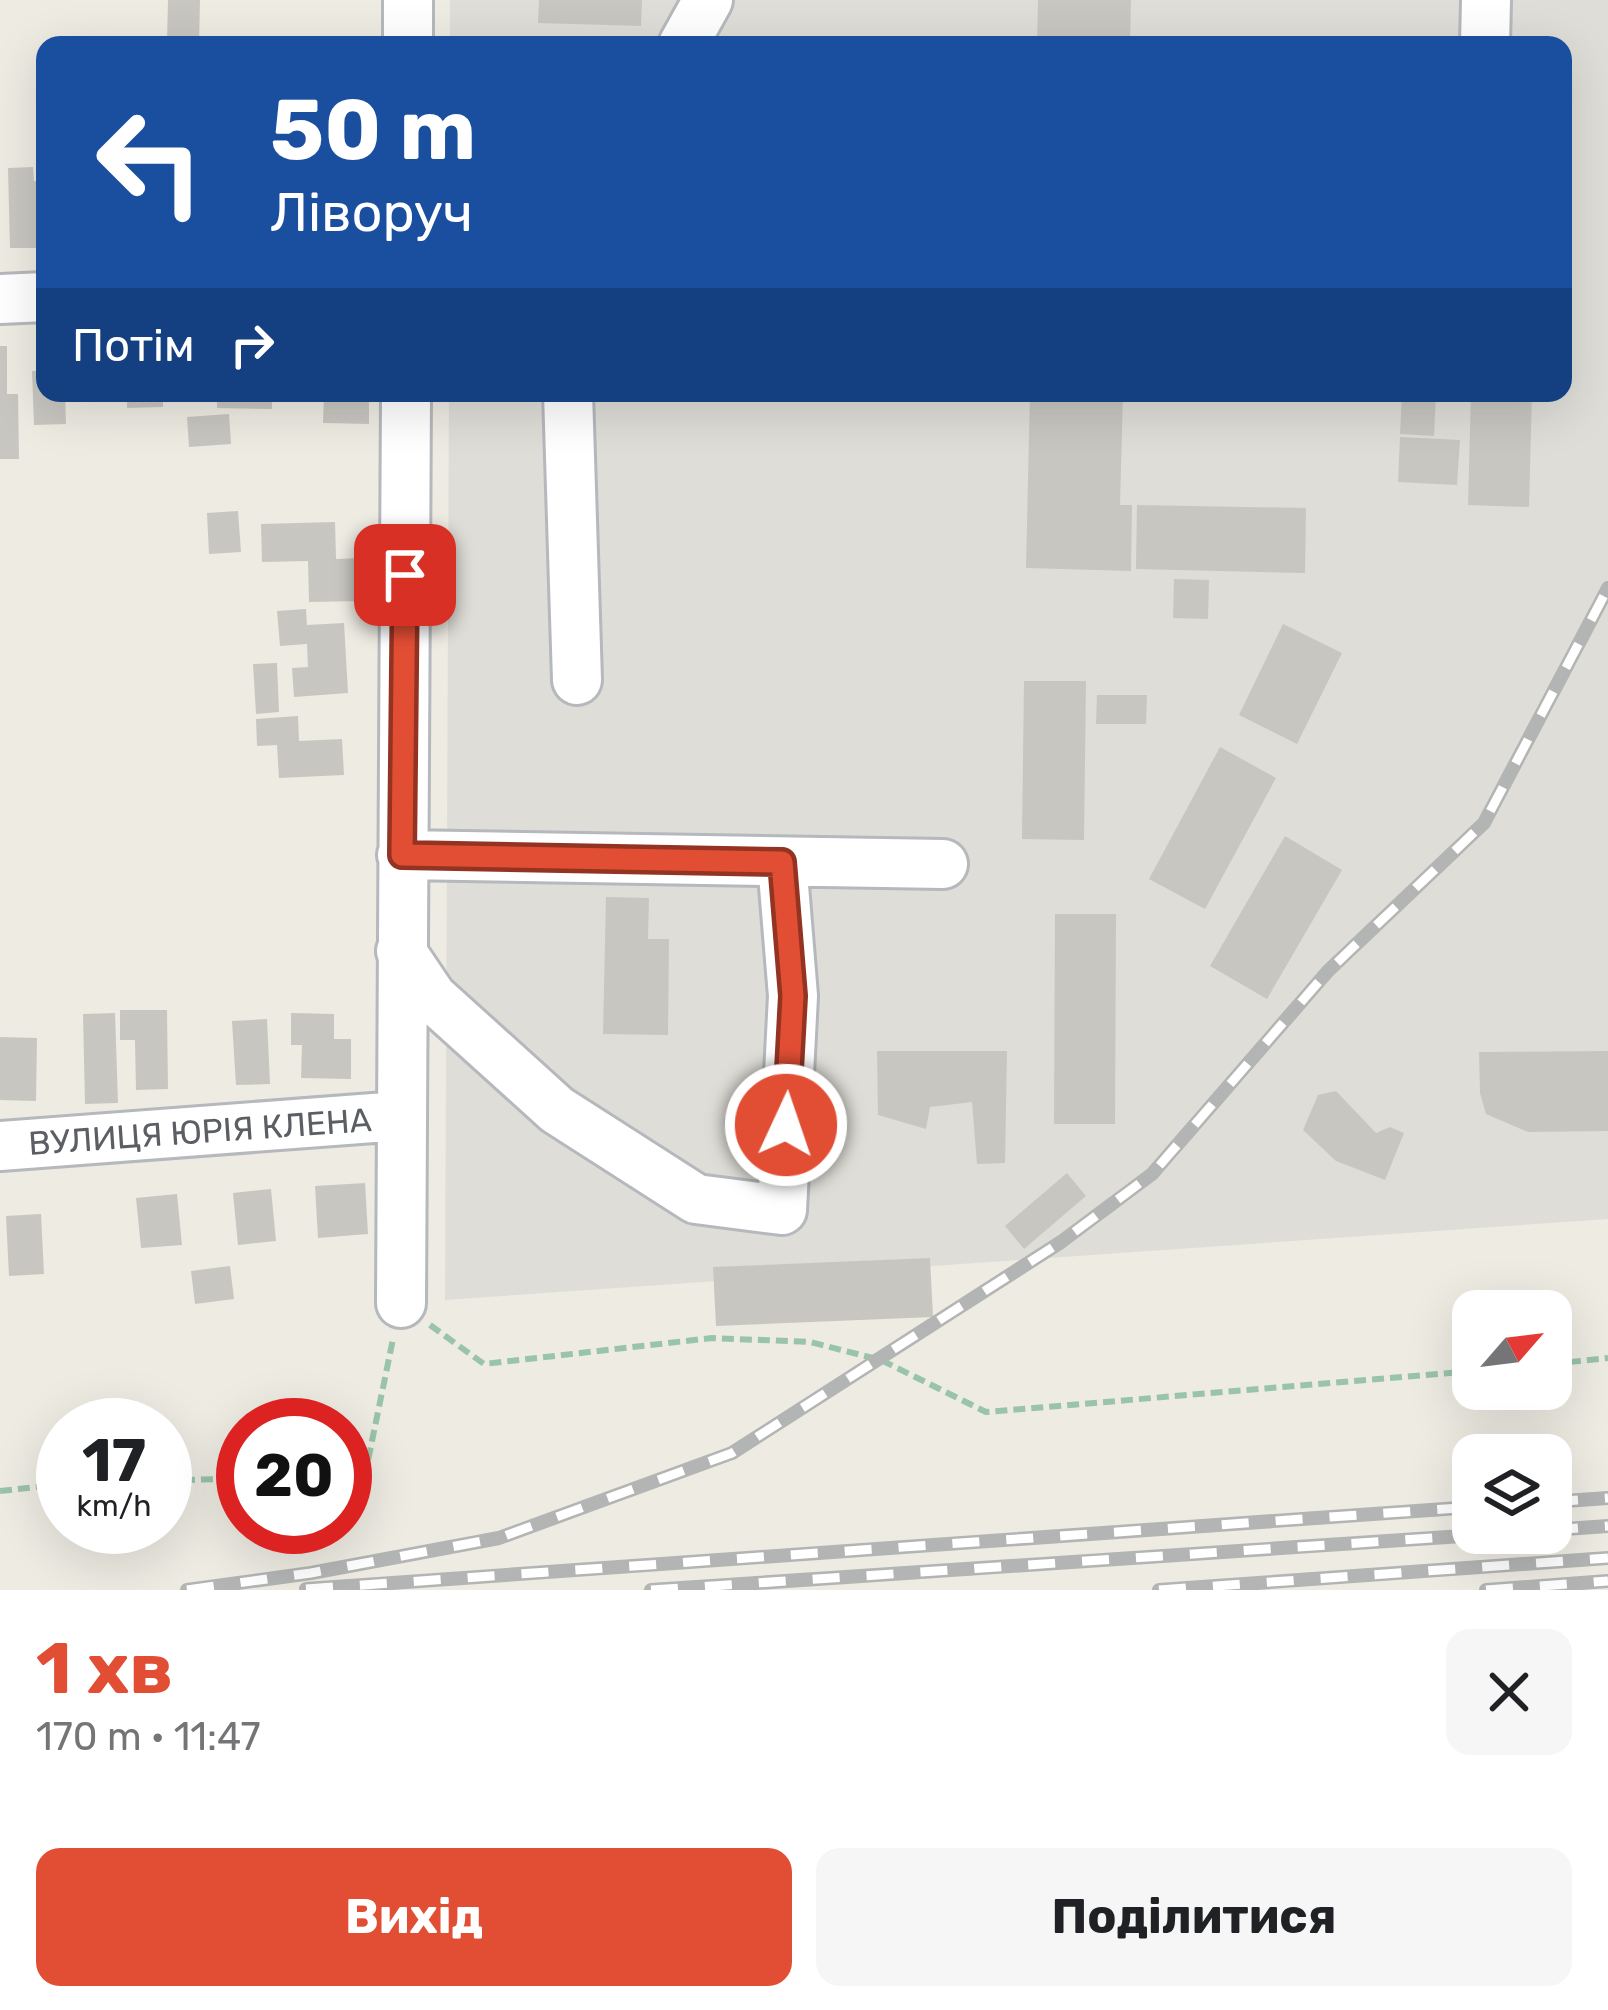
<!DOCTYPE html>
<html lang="uk">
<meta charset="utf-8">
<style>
body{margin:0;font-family:Rubik,sans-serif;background:#f6f6f6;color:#202124;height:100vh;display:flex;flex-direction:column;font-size:45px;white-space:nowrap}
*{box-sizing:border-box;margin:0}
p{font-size:39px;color:#757577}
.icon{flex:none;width:66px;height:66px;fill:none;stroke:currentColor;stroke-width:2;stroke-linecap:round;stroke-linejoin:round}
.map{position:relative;height:1590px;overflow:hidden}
.sheet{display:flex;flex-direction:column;background:#fff;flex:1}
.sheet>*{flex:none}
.top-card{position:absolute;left:36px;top:36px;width:1536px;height:366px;border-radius:24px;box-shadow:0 12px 48px #0002;background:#1a4fa0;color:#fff;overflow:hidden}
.needle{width:78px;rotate:62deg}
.controls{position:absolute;left:1452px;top:1290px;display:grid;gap:24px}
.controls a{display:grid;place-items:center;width:120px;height:120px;border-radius:24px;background:#fff;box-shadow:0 12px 48px #0002;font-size:60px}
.speed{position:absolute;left:36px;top:1398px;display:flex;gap:24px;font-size:60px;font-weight:700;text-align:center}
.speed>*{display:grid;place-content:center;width:156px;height:156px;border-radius:50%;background:#fff;box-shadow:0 12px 48px #0002;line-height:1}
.speed small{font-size:30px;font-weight:400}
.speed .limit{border:18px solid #d22;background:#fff;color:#111}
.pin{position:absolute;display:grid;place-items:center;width:102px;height:102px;color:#fff;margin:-51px;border-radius:24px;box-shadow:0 6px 18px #0006}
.me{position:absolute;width:132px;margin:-66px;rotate:3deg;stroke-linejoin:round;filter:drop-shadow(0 0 9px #0008)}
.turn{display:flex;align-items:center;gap:42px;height:252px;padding:0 36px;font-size:54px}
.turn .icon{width:156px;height:156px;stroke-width:2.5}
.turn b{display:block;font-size:84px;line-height:102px}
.then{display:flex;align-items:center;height:114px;padding:0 36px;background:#0003;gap:24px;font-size:45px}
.round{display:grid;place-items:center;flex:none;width:126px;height:126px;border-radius:24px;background:#f6f6f6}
.head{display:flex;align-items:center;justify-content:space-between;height:204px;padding:0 36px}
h1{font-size:72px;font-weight:700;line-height:90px;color:#e24e34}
.action{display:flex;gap:24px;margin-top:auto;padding:24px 36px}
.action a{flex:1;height:138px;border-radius:24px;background:#e24e34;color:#fff;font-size:48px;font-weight:700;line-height:138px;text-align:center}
.action a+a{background:#f6f6f6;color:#202124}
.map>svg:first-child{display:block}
</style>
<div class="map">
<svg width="1608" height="1590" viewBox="0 0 1608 1590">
<rect width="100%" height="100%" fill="#edebe2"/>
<path fill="#deddd7" d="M450,0h1158v1219l-1163,81 4,-907h1114v-348h-1113z"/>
<path fill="#c8c6c0" d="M168,0h32l-1,44 -32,-1z
M539,0h103l-1,26 -103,-3z
M1038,0h93l-1,45h-93z
M33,167l1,14h8l3,19v48h-35l-2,-80z
M0,346h7v48h11l1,65h-19z
M45,370v23h20l1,31 -32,1 -2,-54z
M127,393h36v14l-36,1z
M217,393h55v16l-55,-1z
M324,393h45v31l-46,-1z
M1030,393h93l-3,112h12l-1,66 -105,-3z
M1402,393h34l-2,43 -34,-2z
M1471,393h61l-3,114 -61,-2z
M229,414l2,30 -42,3 -2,-30z
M1400,437l60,3 -3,45 -59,-3z
M1137,505l169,3 -1,65 -169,-4z
M238,511l3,41 -32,2 -2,-41z
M335,522l1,37 25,-1 1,43 -53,1 -1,-41 -46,1 -1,-38z
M1174,579l35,1 -1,39 -35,-1z
M306,609l1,16 37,-2 4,70 -54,4 -2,-29 16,-1 -1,-23 -27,2 -3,-35z
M1283,624l59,29 -45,91 -58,-29z
M277,663l2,49 -23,2 -3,-50z
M1024,681h62l-2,159 -62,-1z
M1097,695h50l-1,29h-50z
M298,716l1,25 43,-2 2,36 -65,3 -2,-33 -20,1 -1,-27z
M1220,747l56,31 -71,131 -56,-30z
M1285,836l57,34 -75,129 -57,-33z
M606,897l43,1 -1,41h21l-1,96 -65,-1z
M1055,914h61l-1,210h-61z
M120,1010h47l1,79 -32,1 -1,-50h-15z
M115,1013l3,90 -33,1 -2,-90z
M291,1013l43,1v25h17v40l-50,-1 1,-33h-11z
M267,1019l3,65 -34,1 -4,-64z
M0,1037l37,1 -1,63 -36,-1z
M877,1051h130l-2,112 -28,1 -5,-62 -42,5 -4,22 -48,-14z
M1608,1051v80l-80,1 -42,-18 -6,-21 -1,-41z
M1336,1091l40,42 14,-6 14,6 -19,47 -49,-19 -33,-31 15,-35z
M1067,1173l19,23 -62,53 -19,-23z
M365,1183l3,51 -50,4 -3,-52z
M271,1189l5,52 -38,4 -5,-52z
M177,1194l5,51 -41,3 -5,-50z
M41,1214l3,60 -35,2 -3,-60z
M930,1258l3,59 -217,9 -3,-59z
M230,1266l4,33 -39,5 -4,-33z"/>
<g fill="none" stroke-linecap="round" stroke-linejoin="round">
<g stroke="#b5b8bc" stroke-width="54">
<path id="minor" d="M408,45v-45
M683,45l25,-45
M1485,45l1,-45
M0,299l45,-2
M568,393l9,287
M402,855l541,9
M401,951l31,46 125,113 139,89 86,11 11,-214 -11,-134
M0,1146l400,-30
M401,1303l5,-910"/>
</g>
<path stroke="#99c4a9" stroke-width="6" stroke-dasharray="12 6" stroke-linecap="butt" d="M430,1325l54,39 228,-26 98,4 71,18 105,52 487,-41
M1551,1364l57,-6
M345,1476l20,-1 28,-136
M165,1481l78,-3
M0,1491l63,-7"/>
<use href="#minor" stroke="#fff" stroke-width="48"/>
<g stroke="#b3b4b4" stroke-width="14">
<path id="rail" d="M1551,1502l57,-4
M1551,1530l57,-4
M306,1589l1167,-82
M187,1590l124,-17 188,-35 233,-85 329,-211 91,-68 176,-203 156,-148 124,-235
M651,1590l857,-57
M1159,1590l449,-32
M1486,1590l122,-9"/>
</g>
<use href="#rail" stroke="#fff" stroke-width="9" stroke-dasharray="27" stroke-linecap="butt"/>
</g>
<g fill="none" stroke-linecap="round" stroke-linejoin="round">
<g stroke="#933322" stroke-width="30">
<path id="route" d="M405,575l-3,280 380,7 11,134 -7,129"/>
</g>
<use href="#route" stroke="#e24e34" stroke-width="21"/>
</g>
<g text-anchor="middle" stroke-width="9" stroke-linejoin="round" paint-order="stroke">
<g font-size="33" fill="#5b5e63" stroke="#fff">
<text transform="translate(200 1131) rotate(-4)" y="12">ВУЛИЦЯ ЮРІЯ КЛЕНА</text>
</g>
</g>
</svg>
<div class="controls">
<a><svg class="needle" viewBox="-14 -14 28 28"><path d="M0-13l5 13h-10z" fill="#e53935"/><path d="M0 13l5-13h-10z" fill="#757577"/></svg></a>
<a><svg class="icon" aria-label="layers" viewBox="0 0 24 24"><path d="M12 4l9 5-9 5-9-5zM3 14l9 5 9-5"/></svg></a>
</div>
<div class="speed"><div>17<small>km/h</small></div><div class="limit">20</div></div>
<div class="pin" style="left:405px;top:575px;background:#d93025"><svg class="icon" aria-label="arrive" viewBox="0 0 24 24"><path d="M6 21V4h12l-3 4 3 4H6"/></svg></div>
<svg class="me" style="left:786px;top:1125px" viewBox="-20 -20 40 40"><circle r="17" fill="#e24e34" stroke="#fff" stroke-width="3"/><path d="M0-11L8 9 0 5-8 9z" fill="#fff"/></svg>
<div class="top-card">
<div class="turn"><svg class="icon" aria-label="left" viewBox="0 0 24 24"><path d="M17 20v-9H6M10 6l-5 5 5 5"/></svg><div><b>50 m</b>Ліворуч</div></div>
<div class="then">Потім<svg class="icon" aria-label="right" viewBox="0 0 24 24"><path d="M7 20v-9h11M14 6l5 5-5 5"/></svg></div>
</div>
</div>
<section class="sheet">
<div class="head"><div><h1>1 хв</h1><p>170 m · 11:47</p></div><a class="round"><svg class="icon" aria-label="close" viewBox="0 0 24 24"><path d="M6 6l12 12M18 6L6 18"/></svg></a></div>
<div class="action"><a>Вихід</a><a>Поділитися</a></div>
</section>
